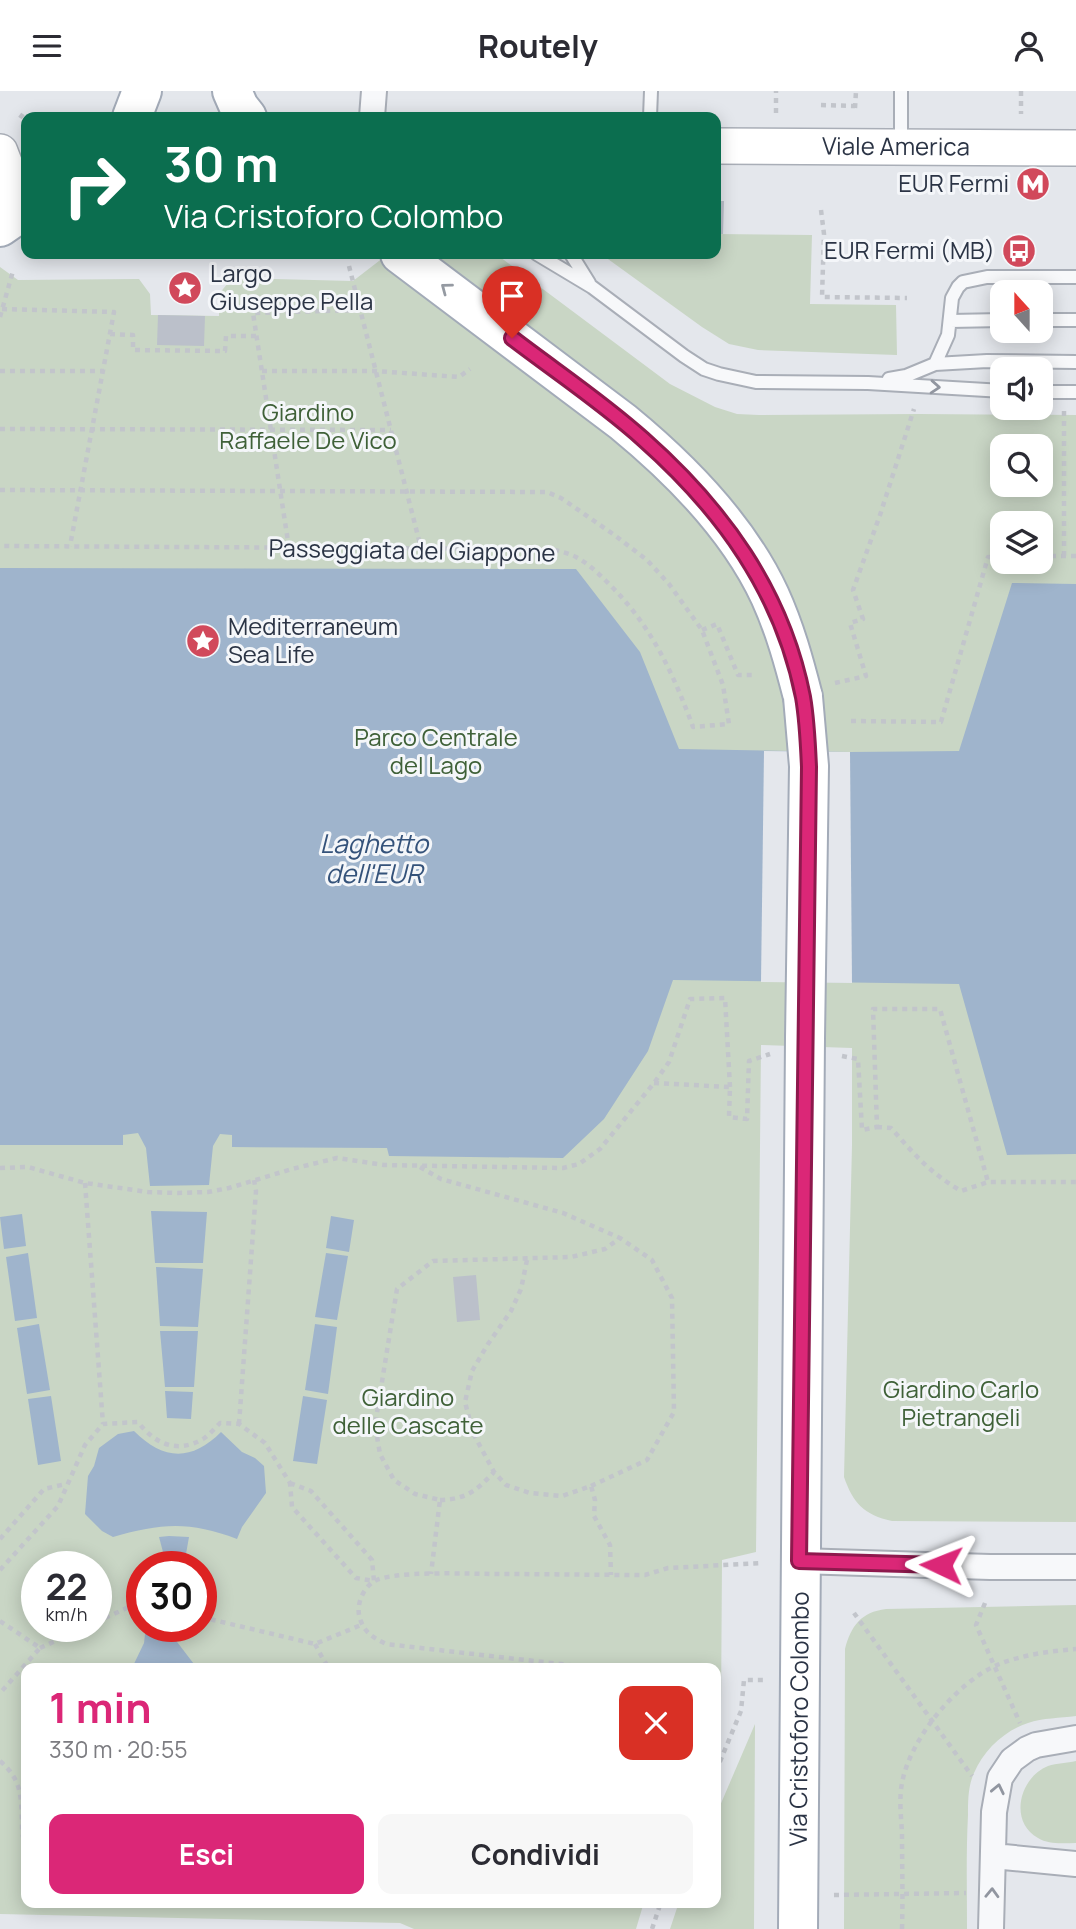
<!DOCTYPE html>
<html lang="it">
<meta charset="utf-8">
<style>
body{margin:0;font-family:Manrope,sans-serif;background:#f7f7f7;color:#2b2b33;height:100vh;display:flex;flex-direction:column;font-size:26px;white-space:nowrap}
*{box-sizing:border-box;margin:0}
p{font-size:23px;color:#7c7c81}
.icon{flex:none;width:38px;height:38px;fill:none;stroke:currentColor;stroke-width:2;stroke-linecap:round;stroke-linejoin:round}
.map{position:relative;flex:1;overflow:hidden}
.sheet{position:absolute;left:21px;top:1572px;width:700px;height:245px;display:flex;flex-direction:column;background:#fff;border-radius:14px;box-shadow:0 4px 18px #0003}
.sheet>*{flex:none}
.hud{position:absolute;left:21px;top:21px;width:700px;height:147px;border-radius:14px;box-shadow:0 4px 18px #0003;background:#0b6e4f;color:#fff;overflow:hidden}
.needle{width:46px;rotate:339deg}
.buttons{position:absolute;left:990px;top:189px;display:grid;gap:14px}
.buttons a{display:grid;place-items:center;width:63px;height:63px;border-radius:14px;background:#fff;box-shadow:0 4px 18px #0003;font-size:35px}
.speed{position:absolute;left:21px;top:1460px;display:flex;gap:14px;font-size:35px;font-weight:700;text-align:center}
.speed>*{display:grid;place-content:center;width:91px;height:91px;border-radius:50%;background:#fff;box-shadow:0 4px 18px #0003;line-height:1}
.speed small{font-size:18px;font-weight:400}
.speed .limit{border:10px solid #d22;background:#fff;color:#111}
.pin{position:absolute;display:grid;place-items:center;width:60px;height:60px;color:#fff;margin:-72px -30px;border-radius:50% 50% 50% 0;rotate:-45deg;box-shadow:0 0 7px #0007}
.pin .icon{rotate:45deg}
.me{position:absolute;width:77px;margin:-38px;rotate:272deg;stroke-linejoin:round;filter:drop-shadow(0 0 5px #0008)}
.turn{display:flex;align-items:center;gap:24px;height:147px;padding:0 28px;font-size:32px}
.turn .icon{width:91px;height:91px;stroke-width:2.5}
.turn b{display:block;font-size:49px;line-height:60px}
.round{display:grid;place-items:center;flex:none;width:74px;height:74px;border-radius:14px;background:#f7f7f7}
.head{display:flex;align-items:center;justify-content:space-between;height:119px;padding:0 28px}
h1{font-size:42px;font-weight:700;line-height:52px;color:#db2777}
.primary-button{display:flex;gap:14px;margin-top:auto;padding:14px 28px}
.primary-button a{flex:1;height:80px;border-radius:14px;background:#db2777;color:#fff;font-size:28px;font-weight:700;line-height:80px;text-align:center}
.primary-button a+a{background:#f7f7f7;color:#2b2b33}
header{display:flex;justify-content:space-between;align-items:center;height:91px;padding:0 28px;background:#fff;font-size:32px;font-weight:700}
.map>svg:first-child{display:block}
</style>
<header><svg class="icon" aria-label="menu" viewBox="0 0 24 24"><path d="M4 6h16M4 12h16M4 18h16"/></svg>Routely<svg class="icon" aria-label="person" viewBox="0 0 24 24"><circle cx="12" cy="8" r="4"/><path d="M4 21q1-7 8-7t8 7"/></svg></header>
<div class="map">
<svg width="1076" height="1838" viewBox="0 0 1076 1838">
<rect width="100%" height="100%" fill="#e4e7ec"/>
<path fill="#c9d6c5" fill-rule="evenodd" d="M716,143l96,1 -2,69 86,1 1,50 -139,-5 -29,-6 -27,-17 -101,-73h115z
M388,163h108l174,130 45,23 22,7 22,1 159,-1 158,1v1107l-184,-1c-28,-6 -39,-18 -48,-44l8,-332v-97l-91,-3 -5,507 -34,8 -1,151 -5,13v-56h-690v234h618l-8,27h-222l-14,-6 -400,-9v-1647l18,13 121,-1 11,15 1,21 68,1v-22l13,-16 121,3zM1003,355h38v39h-38zM1003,432h38v39h-38zM37,1475h59v60h-59zM142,1475h59v60h-59z
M1076,1514v111c-16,2 -33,2 -48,7 -24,8 -44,27 -54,50 -6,13 -6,28 -6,42 -2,38 -1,76 -1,114h-123l1,-280c6,-23 16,-37 41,-40z
M755,1633l-1,205h-84l9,-27h37v-87z
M1076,1670v82c-12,0 -27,2 -38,-5 -30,-17 -18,-61 10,-72 9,-3 19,-3 28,-5z"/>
<path fill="#9fb4cc" d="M0,477l576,1 64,83 39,97 171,3 109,-1 53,-168 64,1v570l-69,1 -48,-171 -286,-4 -25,71 -44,68 -41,39 -174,-2 -2,-8 -155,-1v-12l-12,-1 -7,12 -4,39 -59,1 -4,-38 -8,-15 -15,2v10h-123z
M151,1120l56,1 -4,51h-48z
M22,1123l4,32 -22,3 -4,-32z
M331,1125l23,4 -5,32 -23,-4z
M28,1162l9,65 -22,3 -9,-64z
M326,1162l22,3 -11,64 -22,-3z
M156,1176l47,2 -5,58 -38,-1z
M39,1233l11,66 -23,4 -10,-66z
M315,1233l22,3 -9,67 -23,-4z
M160,1240h38l-4,56h-29z
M165,1300l28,1 -2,27 -24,-1z
M51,1305l10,65 -23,4 -10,-66z
M303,1305l24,4 -10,64 -24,-3z
M134,1340c29,29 57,31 87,1l21,20 13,6 9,8 2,27 -24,34 -5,12c-47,-18 -76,-16 -124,-2l-11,-6 -17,-17 3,-38 6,-10 5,-18 19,-14z
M169,1445l20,1 -3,17 -6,12h-16l-1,-14 -4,-15z
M146,1535h24l1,8 26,34h-65l12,-25z"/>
<path fill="#e4e7ec" d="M764,660l86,1 2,231 -91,-1z"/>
<path fill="#bbc0ca" d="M716,110h8l-1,33h-7z
M158,224l47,1 -1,30 -47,-1z
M476,1184l4,45 -23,2 -4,-45z"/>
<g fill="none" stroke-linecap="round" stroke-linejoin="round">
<g stroke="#a9aeb7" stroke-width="16">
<path id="lane" d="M650,26l1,-26
M901,56v-56
M537,163l55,33 92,69 20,13 15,5 37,8 112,1 135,8
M571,163l18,29
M1041,229h35
M950,230l53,-1
M935,273l52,-3 89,1
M889,288l17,-3 29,-12 13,-29 4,-37 6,-11 5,-5 24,-5h89
M1041,301h35"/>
</g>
<g stroke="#a9aeb7" stroke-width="28">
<path id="street" d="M372,26l2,-26
M799,1470l191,6h86
M993,1765l83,8
M991,1838l3,-117 6,-34 12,-18 15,-11 9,-4 40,-7"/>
</g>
<g stroke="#a9aeb7" stroke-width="38">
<g id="secondary">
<path id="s1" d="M716,55l360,2"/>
<path d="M0,61c10,27 20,41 6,70"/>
</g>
</g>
<g stroke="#a3abb8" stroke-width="42">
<g id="primary">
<path d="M232,0l7,16 8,10"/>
<path d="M132,26l10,-26"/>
<path d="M0,136l26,-18"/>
<path d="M400,163l223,168c56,46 116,107 147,174 15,33 24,66 33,101"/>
<path id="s2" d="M798,1838l7,-891"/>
</g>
</g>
<path stroke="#c2c5cb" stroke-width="4.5" stroke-dasharray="5 5" stroke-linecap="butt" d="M1021,0v23
M821,14l34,1
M855,17l1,-17
M776,22v-22
M20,27l3,-4
M821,119l3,24 -2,63 85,1
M349,175l72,282
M2,218l112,3 -44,234
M0,226l13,-46
M110,243l23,1v15l92,1 1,-15h31
M0,280h104
M262,280h114l83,6 11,-8
M0,338l391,1
M0,399l547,2 14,6 52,36 34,26 22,24 33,46 21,55 6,39 -36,3c-20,-54 -42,-102 -84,-143 -10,-10 -20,-20 -33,-27 -8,-4 -17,-6 -26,-8l-550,-3
M289,457l-36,-235 107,-3
M1041,465h35
M1064,465v-145
M702,539l15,-6 21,51h16
M835,592l31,-7 -16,-53 13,-4 -10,-29 27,-75 34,-106
M851,630l90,1 47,-165h15
M842,965l16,3 4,71 15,-3 -4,-118h67l48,173
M654,992l76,4 -1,30 18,2 2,-58 21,-7
M877,1036l14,1c24,27 38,44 70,63l27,-9h88
M420,1076l21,12 122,34 57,25 -15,11 -34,8 -138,4 -36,28 -22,136 5,29 14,26 21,14 25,6 -9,74
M0,1077l28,-1 57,16 63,9 30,1 30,-1 21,-4 63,-19 45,-11 47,7 179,3 16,-4 21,-15 54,-66 15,-21 21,-63 35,-1 5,89
M85,1092l18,241
M527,1169l-6,29 -10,22 -23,33 -16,27 -7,31 8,31 21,39 12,13 24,8 32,3 29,-10 4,14 -1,16 16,29 1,30
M239,1333l17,-233 -2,-11
M290,1392l21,8 61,69 2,21 -18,-3 -64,-71z
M591,1395l56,-26 27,-48 -2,-114 -20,-38 -32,-22
M440,1409c27,-1 36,-9 54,-28
M0,1448l44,-50 22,-5
M0,1479l58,-64 27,-61 18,-21 35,-2c17,22 39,32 65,17 6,-4 12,-11 17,-16l19,1 26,19 25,40
M985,1512l-9,22 44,98
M854,1522l118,163
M201,1526l114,27 46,-19
M0,1530l40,27 -40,45
M96,1531l42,-19 4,-1
M315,1553l8,15 6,9
M40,1557l48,-22
M583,1577l-5,-2 -192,-22c-14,-7 -23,-12 -27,-29 -2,-12 4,-26 14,-33 17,-12 98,-8 122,-8 50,0 100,1 150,1l23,-7 95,-5
M0,1670c22,19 21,35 22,62 0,9 0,14 4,22
M716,1680l25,-60 3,-31h20
M834,1804l132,-2
M652,1838l9,-27
M902,1838c1,-32 0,-65 0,-97 -1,-16 -3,-33 0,-49 8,-44 54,-100 95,-118 24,-10 53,-14 79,-16"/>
<use href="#lane" stroke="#f7f8fa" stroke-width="12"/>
<use href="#street" stroke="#f7f8fa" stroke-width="24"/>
<use href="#secondary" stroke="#fff" stroke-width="35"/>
<use href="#primary" stroke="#fff" stroke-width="38"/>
<g stroke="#a3abb8" stroke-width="42" stroke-linecap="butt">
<path id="primary-bridge" d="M803,606l6,69 -4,272"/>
</g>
<use href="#primary-bridge" stroke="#fff" stroke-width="38"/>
</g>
<defs><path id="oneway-chevron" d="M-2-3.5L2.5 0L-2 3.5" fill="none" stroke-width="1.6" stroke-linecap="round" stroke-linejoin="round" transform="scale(1.75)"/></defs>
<use stroke="#959aa2" href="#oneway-chevron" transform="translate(446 197) rotate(-143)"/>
<g stroke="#9196a0">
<use href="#oneway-chevron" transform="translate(935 296) rotate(4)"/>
<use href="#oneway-chevron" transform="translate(998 1698) rotate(-78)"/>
<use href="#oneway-chevron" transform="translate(992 1802) rotate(-88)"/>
</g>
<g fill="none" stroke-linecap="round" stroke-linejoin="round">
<g stroke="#8e194d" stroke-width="18">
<path id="route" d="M512,247c43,33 90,64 131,101 79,70 139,152 160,258 4,23 5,47 6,70l-10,794 142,4"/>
</g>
<use href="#route" stroke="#db2777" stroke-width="12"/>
</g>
<defs>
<g id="metro-disc" transform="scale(1.75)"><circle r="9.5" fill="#d1495b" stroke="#f4f6f9"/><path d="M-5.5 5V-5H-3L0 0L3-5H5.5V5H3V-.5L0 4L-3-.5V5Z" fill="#fff"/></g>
<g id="bus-disc" transform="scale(1.75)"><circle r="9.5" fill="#d1495b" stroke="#f4f6f9"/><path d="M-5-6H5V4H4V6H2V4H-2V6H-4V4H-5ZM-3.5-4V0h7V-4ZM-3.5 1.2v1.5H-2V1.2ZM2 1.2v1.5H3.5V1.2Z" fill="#fff"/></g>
<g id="sight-disc" transform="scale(1.75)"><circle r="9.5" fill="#d1495b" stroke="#f4f6f9"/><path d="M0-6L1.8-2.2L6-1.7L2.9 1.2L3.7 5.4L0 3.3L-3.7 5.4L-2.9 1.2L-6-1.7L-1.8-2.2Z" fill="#fff"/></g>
</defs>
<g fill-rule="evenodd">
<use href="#metro-disc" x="1033" y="93"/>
<use href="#bus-disc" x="1019" y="160"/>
<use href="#sight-disc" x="185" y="197"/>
<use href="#sight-disc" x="203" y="550"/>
</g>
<g text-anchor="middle" stroke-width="6" stroke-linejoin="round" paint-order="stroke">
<g font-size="24" fill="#2b3445" stroke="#f4f6f9">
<text dy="8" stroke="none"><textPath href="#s1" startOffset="180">Viale America</textPath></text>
<text transform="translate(412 460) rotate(1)" y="8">Passeggiata del Giappone</text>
<text dy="8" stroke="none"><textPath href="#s2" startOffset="210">Via Cristoforo Colombo</textPath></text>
</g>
<g font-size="24" fill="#2b3445" stroke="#f4f6f9" text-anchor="end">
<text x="1009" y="101">EUR Fermi</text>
<text x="995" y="168">EUR Fermi (MB)</text>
<text x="210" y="191" text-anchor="start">Largo<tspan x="210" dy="28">Giuseppe Pella</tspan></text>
<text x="228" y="544" text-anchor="start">Mediterraneum<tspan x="228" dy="28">Sea Life</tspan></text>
</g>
<g font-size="24" fill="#3f6138" stroke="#f4f6f9">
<text x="308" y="330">Giardino<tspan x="308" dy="28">Raffaele De Vico</tspan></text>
<text x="436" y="655">Parco Centrale<tspan x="436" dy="28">del Lago</tspan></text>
<text x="961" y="1307">Giardino Carlo<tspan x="961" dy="28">Pietrangeli</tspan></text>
<text x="408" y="1315">Giardino<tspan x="408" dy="28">delle Cascate</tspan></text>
</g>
<g font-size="26" font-style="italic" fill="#34527a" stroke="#f4f6f9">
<text x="374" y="762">Laghetto<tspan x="374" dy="30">dell'EUR</tspan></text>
</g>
</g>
</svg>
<div class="buttons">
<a><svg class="needle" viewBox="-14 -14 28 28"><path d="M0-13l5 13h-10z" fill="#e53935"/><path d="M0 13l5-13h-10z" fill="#7c7c81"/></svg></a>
<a><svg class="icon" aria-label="sound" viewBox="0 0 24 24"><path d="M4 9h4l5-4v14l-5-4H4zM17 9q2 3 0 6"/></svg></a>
<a><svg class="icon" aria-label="search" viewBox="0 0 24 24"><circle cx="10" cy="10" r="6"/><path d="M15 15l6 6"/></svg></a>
<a><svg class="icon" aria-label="layers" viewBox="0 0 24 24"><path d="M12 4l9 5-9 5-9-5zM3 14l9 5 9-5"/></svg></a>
</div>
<div class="speed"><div>22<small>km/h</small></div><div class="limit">30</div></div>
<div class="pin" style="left:512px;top:247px;background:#d93025"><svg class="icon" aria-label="arrive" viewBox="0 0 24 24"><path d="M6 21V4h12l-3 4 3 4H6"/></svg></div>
<svg class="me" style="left:941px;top:1474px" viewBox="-20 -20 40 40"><path d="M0-17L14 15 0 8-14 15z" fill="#db2777" stroke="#fff" stroke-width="4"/></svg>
<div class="hud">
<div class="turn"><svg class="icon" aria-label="right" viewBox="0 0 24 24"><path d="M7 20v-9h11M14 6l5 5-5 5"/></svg><div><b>30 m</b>Via Cristoforo Colombo</div></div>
</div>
<section class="sheet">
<div class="head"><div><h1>1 min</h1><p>330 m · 20:55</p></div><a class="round" style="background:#d93025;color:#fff"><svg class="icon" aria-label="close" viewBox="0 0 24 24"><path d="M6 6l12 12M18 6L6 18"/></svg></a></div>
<div class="primary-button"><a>Esci</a><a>Condividi</a></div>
</section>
</div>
